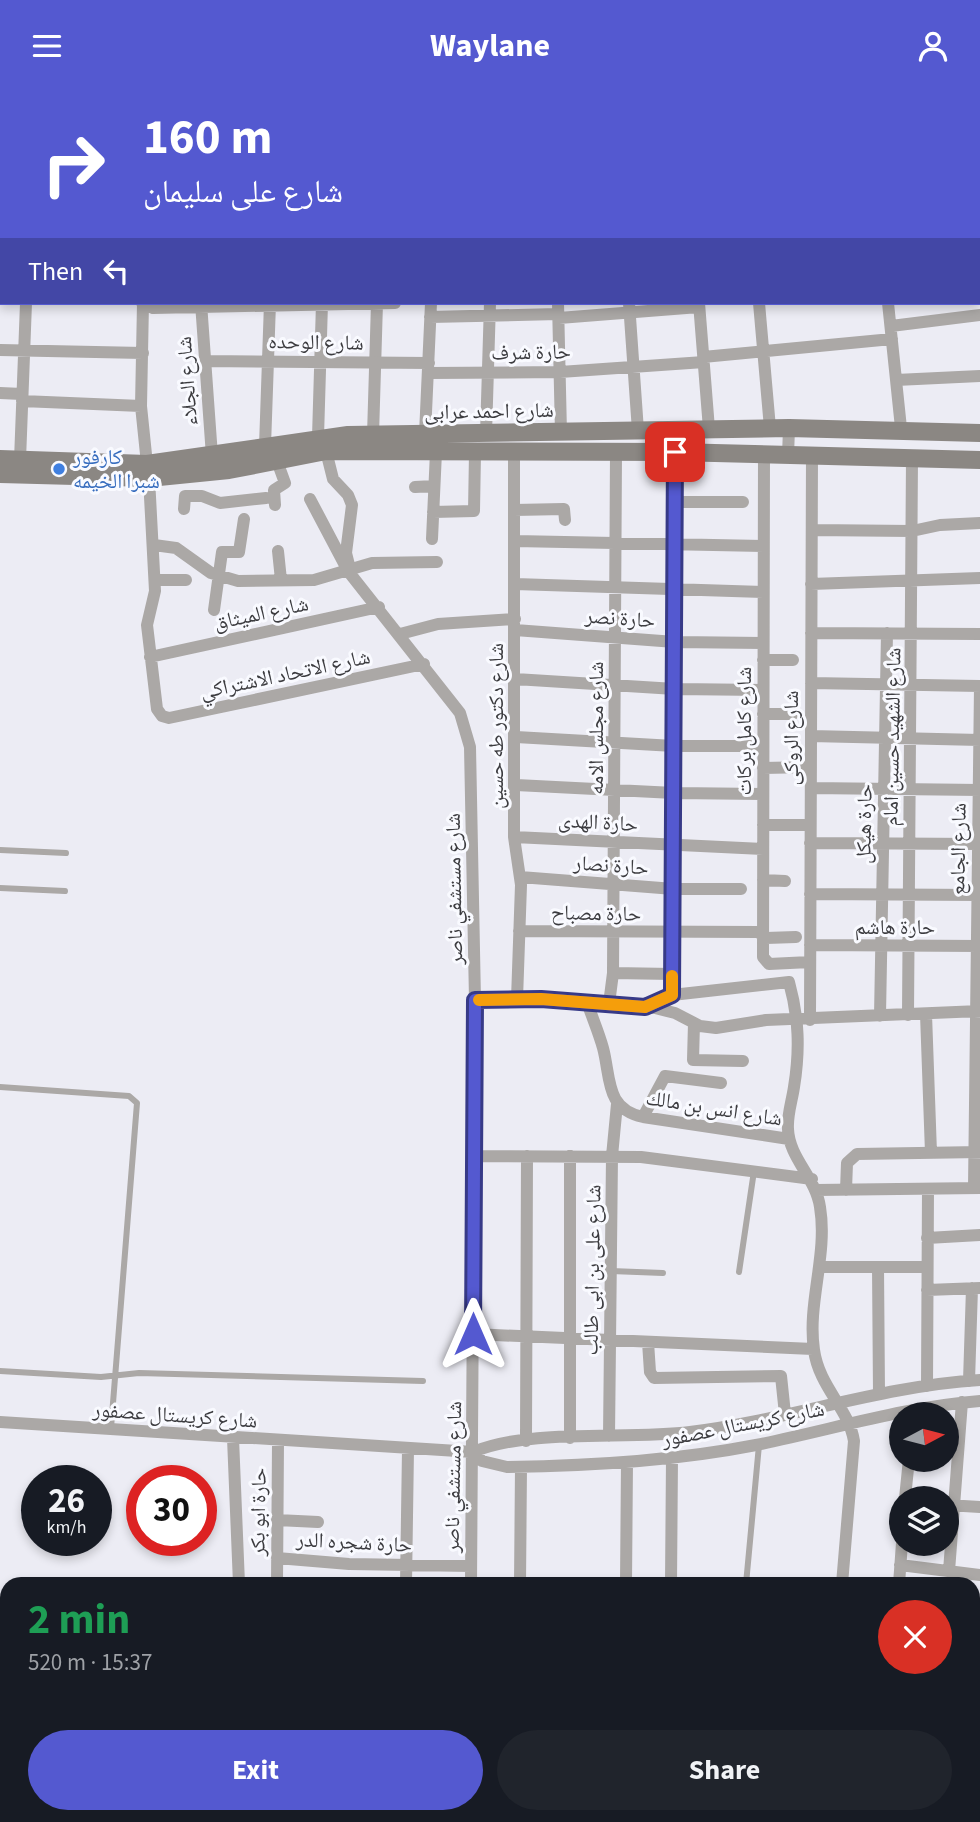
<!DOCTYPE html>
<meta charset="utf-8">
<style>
body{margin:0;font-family:"Source Sans 3","Noto Naskh Arabic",sans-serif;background:#20242c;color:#f1f3f6;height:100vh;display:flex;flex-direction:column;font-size:26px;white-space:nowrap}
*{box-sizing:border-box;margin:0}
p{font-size:23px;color:#9ea1a6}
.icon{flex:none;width:38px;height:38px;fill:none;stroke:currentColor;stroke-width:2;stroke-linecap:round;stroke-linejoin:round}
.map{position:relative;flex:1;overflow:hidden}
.drawer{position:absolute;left:0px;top:1486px;width:980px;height:247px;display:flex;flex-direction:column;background:#171b24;border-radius:21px 21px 0 0;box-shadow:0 4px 10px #0003}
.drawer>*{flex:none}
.banner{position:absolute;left:0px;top:0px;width:980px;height:214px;box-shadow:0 4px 10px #0003;background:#5459d0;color:#fff;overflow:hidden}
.needle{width:46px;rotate:83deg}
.controls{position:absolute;left:889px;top:1311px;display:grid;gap:14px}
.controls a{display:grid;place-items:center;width:70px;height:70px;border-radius:50%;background:#171b24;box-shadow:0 4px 10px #0003;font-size:35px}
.speed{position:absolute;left:21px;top:1374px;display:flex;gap:14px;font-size:35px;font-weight:700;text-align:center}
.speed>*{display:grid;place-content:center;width:91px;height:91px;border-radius:50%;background:#171b24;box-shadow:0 4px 10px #0003;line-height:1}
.speed small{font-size:18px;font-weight:400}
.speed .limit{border:10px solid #d22;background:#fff;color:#111}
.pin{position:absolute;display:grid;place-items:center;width:60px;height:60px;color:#fff;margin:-30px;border-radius:14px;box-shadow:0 4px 10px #0006}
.me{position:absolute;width:77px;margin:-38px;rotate:0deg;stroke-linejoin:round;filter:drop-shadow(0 0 5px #0008)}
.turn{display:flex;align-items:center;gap:24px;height:147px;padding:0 28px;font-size:32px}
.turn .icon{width:91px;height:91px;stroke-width:2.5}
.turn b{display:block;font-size:49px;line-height:60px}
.then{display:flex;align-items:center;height:66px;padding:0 28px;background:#0003;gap:14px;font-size:26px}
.round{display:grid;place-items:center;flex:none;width:74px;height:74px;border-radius:37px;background:#20242c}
.overview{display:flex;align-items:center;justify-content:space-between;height:119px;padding:0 28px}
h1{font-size:42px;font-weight:700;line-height:52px;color:#1e9e55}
.action{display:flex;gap:14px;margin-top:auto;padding:14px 28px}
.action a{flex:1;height:80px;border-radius:42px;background:#5459d0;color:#fff;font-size:28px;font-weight:700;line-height:80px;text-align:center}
.action a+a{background:#20242c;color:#f1f3f6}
header{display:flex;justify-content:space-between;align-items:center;height:91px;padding:0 28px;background:#5459d0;color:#fff;font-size:32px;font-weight:700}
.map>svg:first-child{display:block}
</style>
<header><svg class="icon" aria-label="menu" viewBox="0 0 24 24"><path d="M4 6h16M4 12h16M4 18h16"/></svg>Waylane<svg class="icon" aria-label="person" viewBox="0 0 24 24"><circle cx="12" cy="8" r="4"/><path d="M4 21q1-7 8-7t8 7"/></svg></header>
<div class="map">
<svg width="980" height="1731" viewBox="0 0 980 1731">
<rect width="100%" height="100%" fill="#ececf4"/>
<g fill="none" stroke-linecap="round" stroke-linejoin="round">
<path stroke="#aba8a6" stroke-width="6" d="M0,759l66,3
M0,797l65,3
M0,996l129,9 8,7 -26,325
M611,1180l52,2
M739,1181l15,-101
M0,1280l101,6 38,-4 284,8
M746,1493l13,-139
M242,1726v5"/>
<path stroke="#aba8a6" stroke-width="12" d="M36,0l3,2
M87,0v2
M555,0v2
M682,0v2
M741,0l1,2
M868,0v2
M970,0v2
M109,2v-2
M209,2v-2
M274,2v-2
M327,2v-2
M382,2v-2
M435,2v-2
M783,2l16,-2
M0,34h2
M978,37l2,-1
M978,67l2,14
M0,86h2
M978,102l2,-1
M0,146l2,1
M978,163h2
M0,207l2,1
M142,212l11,5 242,-5
M143,212l-2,103 6,58
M201,212l11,153
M558,212l3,130
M629,212l9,128
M699,212l10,126
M759,212l11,125
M888,212l13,125
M430,226l128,-3
M559,227l140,-11
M891,235l89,-11
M0,259l143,3
M703,266l189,-18
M204,270l225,2
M428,282l132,-1 144,-10
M896,289l84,-4
M0,302l22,1
M22,310l119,5
M425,343l6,-131
M486,343l4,-131
M373,344l4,-132
M318,346l4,-134
M265,355l5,-143
M326,360l7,28 15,16 4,10 -6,48 3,12
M514,362v384l7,48 -4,114
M764,364l-1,502 6,7 41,-2
M788,365l1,-28
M20,369l6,-157
M149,387l6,113 -8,34 10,84 5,7 7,2 255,-54
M415,396l19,-1
M310,408l38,72 112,142 10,34 5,253 -4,584
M675,411h68
M275,414l-1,-15 11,-7 -8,-22
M184,418l1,-13h17l18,7 46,-5
M514,419l50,-1 1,11
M433,421l41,-1 1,-58
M812,439l100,1 28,-6 40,-2
M432,448l4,-87
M515,450l248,5
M154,454l22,3 35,25 27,8 76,-1 58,-17 65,-1
M278,460l3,29
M155,489h31
M515,493l248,8
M811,493l169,-6
M214,519l8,-58h17l5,-33
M515,539l160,12 88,1
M811,542l169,1
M400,543l38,-10 77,-5
M150,566l229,-50
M763,569h30
M515,588l160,10 88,1
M811,592l169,3
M763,623h30
M811,645l169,4
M516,646l158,9h89
M763,677l48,-1
M516,694l158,8 89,1
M811,697l169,2
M763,734h47
M514,746l249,12
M810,752l170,1
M520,786l154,12h67
M763,789l22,1
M810,803l170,1
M519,840l239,1 8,6 30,-1
M810,854l170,1
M613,882l59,1
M672,904l3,-543
M475,909l66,-1 114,9 20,5 25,13 16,2 50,-8 214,-9
M587,911c5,15 12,31 16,46 8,30 2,61 40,69l146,22
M609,913l4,-31 3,-520
M645,916l27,-12 117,-13c10,36 11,68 5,105 -2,14 -7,28 -6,42 1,29 28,49 32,78 8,48 -13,96 -6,143 5,37 35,59 40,91l-12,143
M926,923l5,139
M908,924l4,-556
M880,925l7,-383
M810,929l2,-564
M694,932l-1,37 50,1
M643,1026l22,-41 56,7
M474,1065l167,1 171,22
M974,1097l6,-502
M816,1099l164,-2
M846,1099l1,-27 10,-9 123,-2
M927,1147l53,-3
M821,1176h106
M878,1176l1,126
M927,1199l53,-2
M473,1243l340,15
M648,1251l2,30 4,6 127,-2 4,38
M969,1290l3,-93
M927,1295l1,-197
M0,1331l473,30c57,-24 153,-12 217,-20 98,-12 191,-46 290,-52
M609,1345l3,-280 5,-52
M233,1347l6,146
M570,1347v-282
M526,1350l1,-285
M473,1361l9,9 25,6c84,-1 167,-6 249,-22 75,-15 147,-38 224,-44
M905,1407l4,-39
M947,1414l33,2
M277,1429l41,2
M277,1467l72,6 122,2
M900,1474l80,10
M949,1480l13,-169
M277,1493l1,-142
M406,1493l2,-135
M520,1493l1,-117
M626,1493l1,-122
M671,1493l1,-126
M899,1493l3,-41
M973,1703h7
M468,1731v-5
M668,1731v-5
M758,1731l1,-5"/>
<path stroke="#8b8783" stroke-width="18" d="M0,368l147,5 201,-29 441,-7 191,5
M0,383l149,4 80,-8 97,-19 349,1 305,8"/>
</g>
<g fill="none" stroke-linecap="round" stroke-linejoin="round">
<g stroke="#373a87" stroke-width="18">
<path id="route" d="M473,1243l2,-334 66,-1 104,8 27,-12 3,-543"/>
</g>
<use href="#route" stroke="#5459d0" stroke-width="12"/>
<path stroke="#f59e0b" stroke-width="12" d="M479,909l62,-1 104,8 27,-12v-19"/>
</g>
<circle fill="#3f7fe0" stroke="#f9faff" stroke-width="2.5" cx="59" cy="378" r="7"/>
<g text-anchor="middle" stroke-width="6" stroke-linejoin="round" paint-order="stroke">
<g font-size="21" fill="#3c3c40" stroke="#f9faff">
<text transform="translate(316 251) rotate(1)" y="7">شارع الوحده</text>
<text transform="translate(531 261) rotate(-1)" y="7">حارة شرف</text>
<text transform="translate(187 290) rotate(-94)" y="7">شارع الجلاء</text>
<text transform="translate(489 320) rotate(-1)" y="7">شارع احمد عرابى</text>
<text transform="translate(261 522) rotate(-12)" y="7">شارع الميثاق</text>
<text transform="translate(620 527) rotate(4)" y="7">حارة نصر</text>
<text transform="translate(285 583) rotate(-12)" y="7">شارع الاتحاد الاشتراكي</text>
<text transform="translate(496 635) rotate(-90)" y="7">شارع دكتور طه حسين</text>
<text transform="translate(596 637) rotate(-90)" y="7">شارع مجلس الامه</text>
<text transform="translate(744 640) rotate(-90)" y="7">شارع كامل بركات</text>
<text transform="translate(892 646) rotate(-89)" y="7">شارع الشهيد حسين امام</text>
<text transform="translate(791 647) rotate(-90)" y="7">شارع الروكى</text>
<text transform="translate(598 731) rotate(3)" y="7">حارة الهدى</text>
<text transform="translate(864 733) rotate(-89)" y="7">حارة هيكل</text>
<text transform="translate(958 758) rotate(-89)" y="7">شارع الجامع</text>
<text transform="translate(611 774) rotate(4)" y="7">حارة نصار</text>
<text transform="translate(454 798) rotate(-91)" y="7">شارع مستشفي ناصر</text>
<text transform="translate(596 822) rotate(1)" y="7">حارة مصباح</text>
<text x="895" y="843">حارة هاشم</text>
<text transform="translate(714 1017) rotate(9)" y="7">شارع انس بن مالك</text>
<text transform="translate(592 1179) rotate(-89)" y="7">شارع على بن ابى طالب</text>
<text transform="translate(175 1324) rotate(4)" y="7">شارع كريستال عصفور</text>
<text transform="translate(743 1333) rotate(-11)" y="7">شارع كريستال عصفور</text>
<text transform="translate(453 1386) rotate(-89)" y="7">شارع مستشفي ناصر</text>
<text transform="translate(258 1421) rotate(-89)" y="7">حارة ابو بكر</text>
<text transform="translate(354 1451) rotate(3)" y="7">حارة شجره الدر</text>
</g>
<g font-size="21" fill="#366cbe" stroke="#f9faff" text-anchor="start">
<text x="73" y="373">كارفور<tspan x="73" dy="24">شبرا الخيمه</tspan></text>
</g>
</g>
</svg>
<div class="controls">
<a><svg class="needle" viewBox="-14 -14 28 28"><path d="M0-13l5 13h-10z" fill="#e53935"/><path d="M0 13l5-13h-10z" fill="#9ea1a6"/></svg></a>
<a><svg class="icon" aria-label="layers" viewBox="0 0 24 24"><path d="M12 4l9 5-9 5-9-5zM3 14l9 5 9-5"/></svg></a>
</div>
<div class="speed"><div>26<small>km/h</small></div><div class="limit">30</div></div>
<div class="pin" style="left:675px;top:361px;background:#d93025"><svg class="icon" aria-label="arrive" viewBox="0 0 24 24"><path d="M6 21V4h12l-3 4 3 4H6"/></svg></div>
<svg class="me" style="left:473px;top:1243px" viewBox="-20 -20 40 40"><path d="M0-17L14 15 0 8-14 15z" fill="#5459d0" stroke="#fff" stroke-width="4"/></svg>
<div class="banner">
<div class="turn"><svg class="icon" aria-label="right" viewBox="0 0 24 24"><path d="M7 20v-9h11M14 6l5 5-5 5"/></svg><div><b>160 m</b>شارع على سليمان</div></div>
<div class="then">Then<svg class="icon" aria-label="left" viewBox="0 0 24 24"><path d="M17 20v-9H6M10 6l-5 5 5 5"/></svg></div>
</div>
<section class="drawer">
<div class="overview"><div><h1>2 min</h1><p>520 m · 15:37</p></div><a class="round" style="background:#d93025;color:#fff"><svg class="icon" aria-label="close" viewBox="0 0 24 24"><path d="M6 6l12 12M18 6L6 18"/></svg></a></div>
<div class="action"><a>Exit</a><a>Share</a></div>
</section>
</div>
